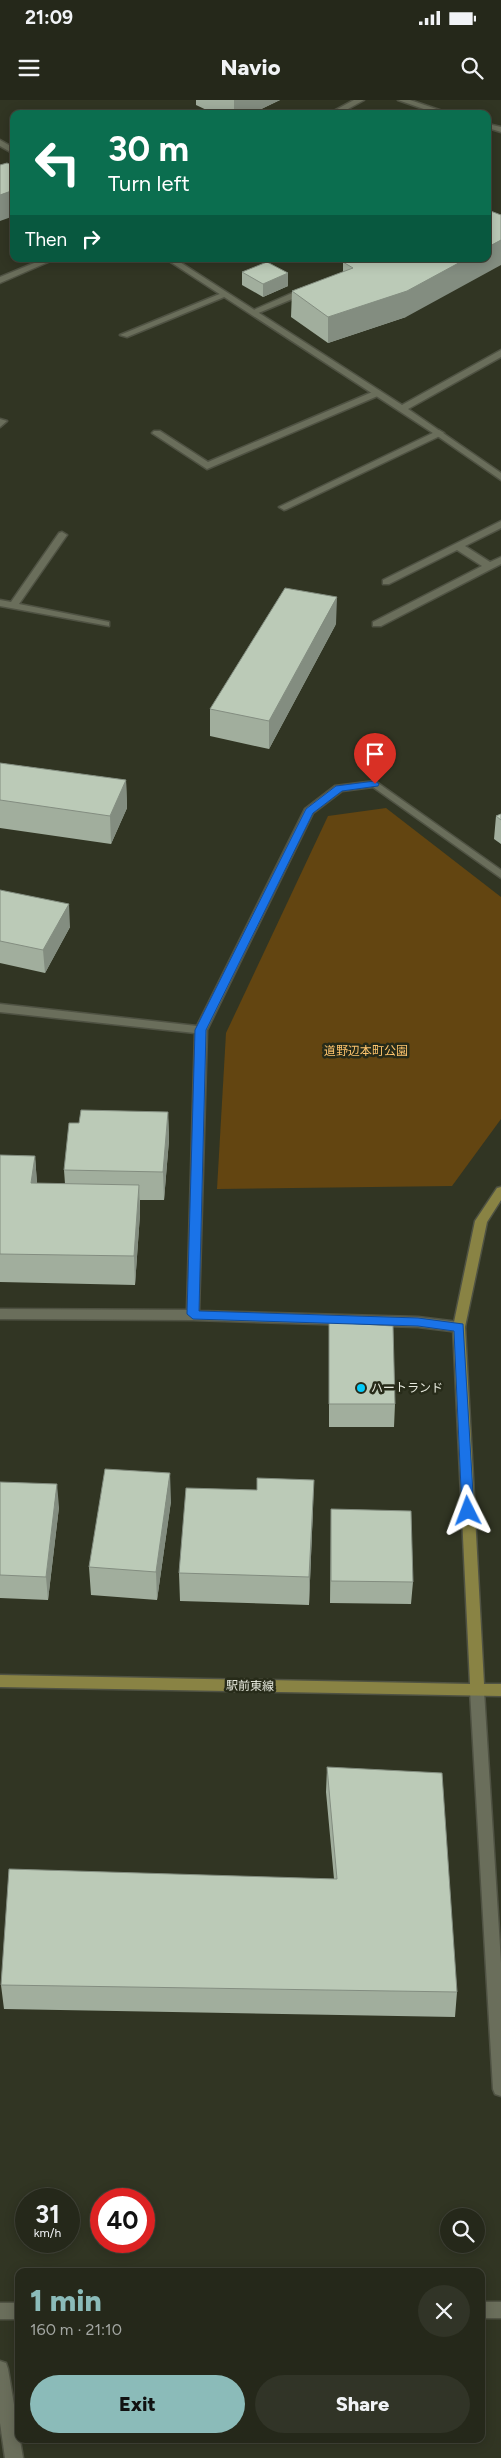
<!DOCTYPE html>
<meta charset="utf-8">
<style>
body{margin:0;font-family:Figtree,"Noto Sans JP",sans-serif;background:#313427;color:#f1f3f6;height:100vh;display:flex;flex-direction:column;font-size:19px;white-space:nowrap}
*{box-sizing:border-box;margin:0}
p{font-size:16px;color:#a3a6a2}
.icon{flex:none;width:28px;height:28px;fill:none;stroke:currentColor;stroke-width:2;stroke-linecap:round;stroke-linejoin:round}
.map{position:relative;flex:1;overflow:hidden}
.drawer{position:absolute;left:15px;top:2168px;width:470px;height:175px;display:flex;flex-direction:column;background:#25281a;border-radius:10px;box-shadow:0 2px 12px #0003,0 0 0 1px #424439}
.drawer>*{flex:none}
.hud{position:absolute;left:10px;top:10px;width:481px;height:152px;border-radius:10px;box-shadow:0 2px 12px #0003,0 0 0 1px #424439;background:#0b6e4f;color:#fff;overflow:hidden}
.controls{position:absolute;left:440px;top:2108px;display:grid;gap:10px}
.controls a{display:grid;place-items:center;width:45px;height:45px;border-radius:50%;background:#25281a;box-shadow:0 2px 12px #0003,0 0 0 1px #424439;font-size:25px}
.speed{position:absolute;left:15px;top:2088px;display:flex;gap:10px;font-size:25px;font-weight:700;text-align:center}
.speed>*{display:grid;place-content:center;width:65px;height:65px;border-radius:50%;background:#25281a;box-shadow:0 2px 12px #0003,0 0 0 1px #424439;line-height:1}
.speed small{font-size:12px;font-weight:400}
.speed .limit{border:8px solid #d22;background:#fff;color:#111}
.pin{position:absolute;display:grid;place-items:center;width:42px;height:42px;color:#fff;margin:-51px -21px;border-radius:50% 50% 50% 0;rotate:-45deg;box-shadow:0 0 5px #0007}
.pin .icon{rotate:45deg}
.me{position:absolute;width:55px;margin:-28px;rotate:357deg;stroke-linejoin:round;filter:drop-shadow(0 0 4px #0008)}
.turn{display:flex;align-items:center;gap:18px;height:105px;padding:0 15px;font-size:22px}
.turn .icon{width:65px;height:65px;stroke-width:2.5}
.turn b{display:block;font-size:35px;line-height:42px}
.then{display:flex;align-items:center;height:48px;padding:0 15px;background:#0003;gap:10px;font-size:19px}
.round{display:grid;place-items:center;flex:none;width:52px;height:52px;border-radius:26px;background:#313427}
.overview{display:flex;align-items:center;justify-content:space-between;height:85px;padding:0 15px}
h1{font-size:30px;font-weight:800;line-height:38px;color:#8bbbb9}
.button{display:flex;gap:10px;margin-top:auto;padding:10px 15px}
.button a{flex:1;height:58px;border-radius:30px;background:#8bbbb9;color:#111;font-size:20px;font-weight:800;line-height:58px;text-align:center}
.button a+a{background:#313427;color:#f1f3f6}
.status{display:flex;justify-content:space-between;align-items:center;height:35px;padding:0 25px;background:#25281a;direction:ltr}
.status svg{height:14px;fill:currentColor}
header{display:flex;justify-content:space-between;align-items:center;height:65px;padding:0 15px;background:#25281a;font-size:22px;font-weight:800}
.map>svg:first-child{display:block}
</style>
<div class="status"><b>21:09</b><svg viewBox="0 0 49 12"><path d="M0 12V9h3v3zM5 12V6h3v6zM10 12V3h3v9zM15 12V0h3v12zM26 1h20v11H26zM47 4h2v5h-2z"/></svg></div>
<header><svg class="icon" aria-label="menu" viewBox="0 0 24 24"><path d="M4 6h16M4 12h16M4 18h16"/></svg>Navio<svg class="icon" aria-label="search" viewBox="0 0 24 24"><circle cx="10" cy="10" r="6"/><path d="M15 15l6 6"/></svg></header>
<div class="map">
<svg width="501" height="2358" viewBox="0 0 501 2358">
<rect width="100%" height="100%" fill="#313523"/>
<path fill="#634511" d="M386,708l115,89v222l-49,67 -235,3 9,-156 102,-217z"/>
<g fill="none" stroke-linecap="round" stroke-linejoin="round">
<g stroke="#4f5243" stroke-width="3">
<path id="lane" d="M354,0h10l-25,14h-11z
M44,159h11l-55,24v-6z
M306,187l3,1v4l-53,22 -7,-2z
M222,193l7,2 -102,42 -7,-2z
M377,290l3,1v4l-173,74 -55,-36 2,-2h6l48,31z
M439,330l5,3 -2,2 -155,74 -3,1 -5,-3z
M501,421v7l-36,18 25,16 11,-5v7l-120,62h-8v-4l109,-56 -25,-16 -68,34h-6v-4z
M62,432l5,3 -48,69 90,18v4l-109,-20v-6l11,2 48,-69z"/>
</g>
<g stroke="#4f5243" stroke-width="3">
<path id="street" d="M398,0h12l41,14h-13z
M488,24l13,3v5l-13,-4z
M0,40l14,8v6l-14,-8z
M166,159h9l227,146 99,-55v7l-93,52 93,64v7l-65,-45z
M0,319l7,2 -7,6z
M375,681l126,89v8l-128,-91 -31,4 -29,22 -106,217 -8,281 219,6 41,5 4,2 2,3 -2,3 -4,2 -41,-5 -225,-7 -193,-1v-10l187,1 8,-277 -195,-21v-8l197,22 108,-217 30,-23z
M477,1585l5,2 2,4 17,272v133l-6,-2 -2,-5 -23,-398 2,-4z
M481,2202h20v16h-20z
M0,2203h19v16h-19z
M0,2261l6,2 2,6 15,89h-18l-5,-35z"/>
</g>
<g stroke="#4f5243" stroke-width="3">
<path id="secondary" d="M501,1087v13l-14,22 -22,105 19,357h17v12l-501,-9v-12l470,9 -17,-357 22,-106 22,-33z"/>
</g>
<use href="#lane" fill="#6a6e5b" fill-rule="evenodd"/>
<use href="#street" fill="#6a6e5b" fill-rule="evenodd"/>
<use href="#secondary" fill="#898344" fill-rule="evenodd"/>
</g>
<path fill="#a1ae9d" d="M196,0h84l-29,14h-36l-19,-9z
M351,159l55,58 -78,26 -37,-26 1,-26 51,-19v-10z
M242,172l46,1v13l-25,11 -21,-12z
M336,524l-67,125 -59,-13v-27z
M0,663l126,17 1,28 -16,36 -111,-16z
M501,714v30l-7,-5 2,-23z
M0,790l70,37 -25,46 -45,-10z
M168,1012l1,28 -5,60h-24v14l-5,71 -135,-3v-127l35,1 2,27 28,1 -1,-14 15,-47z
M329,1222l66,82 -1,23h-65z
M0,1382l59,25 -11,93 -48,-2z
M171,1401l-14,99 -66,-5 -2,-28z
M313,1408l-4,97 -129,-4 -1,-28z
M331,1409l82,73 -2,22 -81,-1z
M327,1667l130,225 -2,25 -451,-8 -3,-24 333,-106 -8,-87z"/>
<path fill="#838d80" d="M234,0h46l-29,14h-17z
M14,90v26l-14,5v-26z
M501,140v25l-95,52 -78,26v-26l138,-58h22v-12z
M288,173v13l-25,11v-13z
M337,497l-1,27 -67,125v-28z
M126,680l1,28 -16,36 -1,-28z
M69,804l1,23 -25,46 -2,-23z
M168,1012l1,28 -5,60 -1,-28z
M35,1056l2,28 -6,-1z
M139,1085l1,29 -5,71 -1,-29z
M170,1373l1,28 -14,99 -1,-28z
M314,1380l-1,28 -4,97v-28z
M57,1384l2,23 -11,93 -2,-23z"/>
<path fill="#bbcab7" stroke="#838d80" d="M7,63l7,3v24l-14,5v-30z
M488,110l13,5v25l-13,7z
M351,159h4l11,3 7,-3h93l-59,32 -79,26 -36,-26 61,-23 -10,-6z
M267,162l21,11 -25,11 -21,-12z
M285,488l52,9 -68,124 -59,-12z
M0,663l126,17 -16,36 -110,-16z
M501,714v6l-5,-4z
M0,790l69,14 -26,46 -43,-9z
M81,1010l87,2 -5,60 -99,-2 5,-47h10z
M0,1055l35,1 -4,27 108,2 -5,71 -134,-2z
M329,1222l64,4 2,78h-66z
M105,1369l65,4 -14,99 -67,-5z
M257,1378l57,2 -5,97 -130,-4 7,-85 71,2z
M0,1382l57,2 -11,93 -46,-2z
M331,1409l80,2 2,71 -82,-1z
M327,1667l115,6 15,219 -456,-7 8,-116 328,10z"/>
<path fill="#1a73e8" stroke="#114b97" d="M375,681l4,3 -1,2 -36,5 -29,22 -107,217 -7,281 219,7 45,6 11,187 -6,5 -6,-5 -8,-180 -36,-5 -225,-7 -6,-5 8,-284 111,-221 30,-23z"/>
<circle fill="#04cbf9" stroke="#272b19" stroke-width="2" cx="361" cy="1288" r="5"/>
<g text-anchor="middle" stroke-width="5" stroke-linejoin="round" paint-order="stroke">
<g font-size="12" fill="#fec46d" stroke="#272b19">
<text x="366" y="955">道野辺本町公園</text>
</g>
<g font-size="12" fill="#e7eade" stroke="#272b19" text-anchor="start">
<text x="371" y="1292">ハートランド</text>
</g>
<g font-size="12" fill="#e7eade" stroke="#272b19">
<text transform="translate(250 1586) rotate(1)" y="4">駅前東線</text>
</g>
</g>
</svg>
<div class="controls">
<a><svg class="icon" aria-label="search" viewBox="0 0 24 24"><circle cx="10" cy="10" r="6"/><path d="M15 15l6 6"/></svg></a>
</div>
<div class="speed"><div>31<small>km/h</small></div><div class="limit">40</div></div>
<div class="pin" style="left:375px;top:684px;background:#d93025"><svg class="icon" aria-label="arrive" viewBox="0 0 24 24"><path d="M6 21V4h12l-3 4 3 4H6"/></svg></div>
<svg class="me" style="left:468px;top:1411px" viewBox="-20 -20 40 40"><path d="M0-17L14 15 0 8-14 15z" fill="#1a73e8" stroke="#fff" stroke-width="4"/></svg>
<div class="hud">
<div class="turn"><svg class="icon" aria-label="left" viewBox="0 0 24 24"><path d="M17 20v-9H6M10 6l-5 5 5 5"/></svg><div><b>30 m</b>Turn left</div></div>
<div class="then">Then<svg class="icon" aria-label="right" viewBox="0 0 24 24"><path d="M7 20v-9h11M14 6l5 5-5 5"/></svg></div>
</div>
<section class="drawer">
<div class="overview"><div><h1>1 min</h1><p>160 m · 21:10</p></div><a class="round"><svg class="icon" aria-label="close" viewBox="0 0 24 24"><path d="M6 6l12 12M18 6L6 18"/></svg></a></div>
<div class="button"><a>Exit</a><a>Share</a></div>
</section>
</div>
